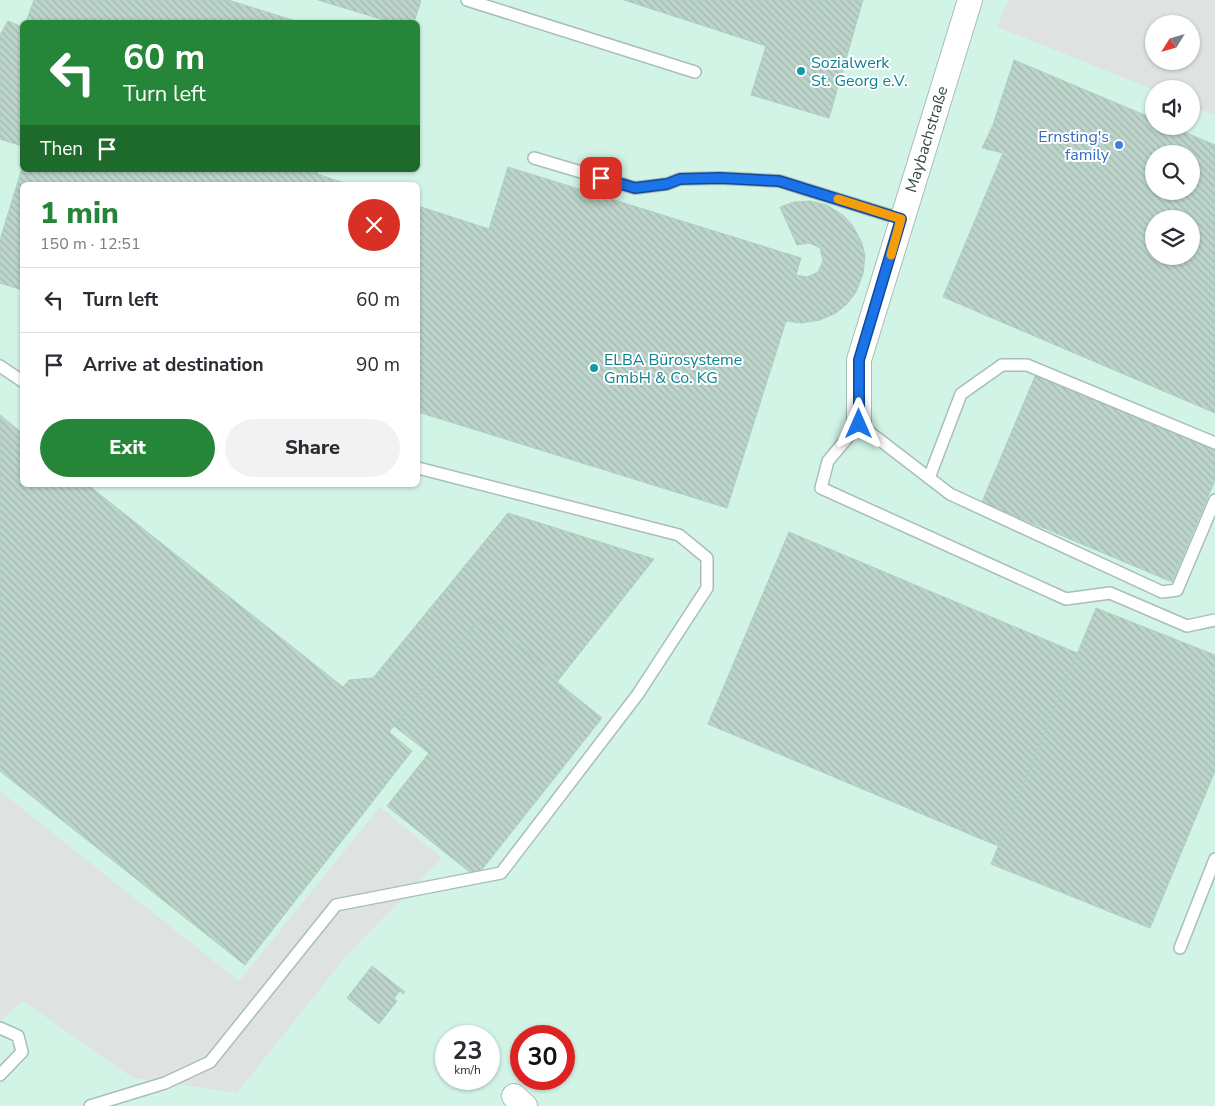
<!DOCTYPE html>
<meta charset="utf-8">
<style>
body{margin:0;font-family:"Nunito Sans",sans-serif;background:#f2f2f3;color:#2b2b33;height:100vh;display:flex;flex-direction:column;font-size:19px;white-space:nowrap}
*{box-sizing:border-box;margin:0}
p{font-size:16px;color:#7c7c81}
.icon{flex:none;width:28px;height:28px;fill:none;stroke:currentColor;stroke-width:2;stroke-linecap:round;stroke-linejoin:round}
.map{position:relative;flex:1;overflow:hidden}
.sheet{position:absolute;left:20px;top:182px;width:400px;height:305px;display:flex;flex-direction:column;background:#fff;border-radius:8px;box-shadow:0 1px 4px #0004}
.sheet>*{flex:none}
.guide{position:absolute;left:20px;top:20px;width:400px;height:152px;border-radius:8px;box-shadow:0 1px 4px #0004;background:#258538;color:#fff;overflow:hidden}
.needle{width:32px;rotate:233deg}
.fabs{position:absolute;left:1145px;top:15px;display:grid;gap:10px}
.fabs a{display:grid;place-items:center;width:55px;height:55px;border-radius:50%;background:#fff;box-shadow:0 1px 4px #0004;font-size:25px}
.speed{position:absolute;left:435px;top:1025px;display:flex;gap:10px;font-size:25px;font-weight:700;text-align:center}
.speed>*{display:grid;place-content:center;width:65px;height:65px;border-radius:50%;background:#fff;box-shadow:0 1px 4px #0004;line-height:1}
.speed small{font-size:12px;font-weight:400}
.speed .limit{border:8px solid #d22;background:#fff;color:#111}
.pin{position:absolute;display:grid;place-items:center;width:42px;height:42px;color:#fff;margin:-21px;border-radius:10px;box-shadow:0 2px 8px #0006}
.me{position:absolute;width:55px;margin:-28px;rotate:0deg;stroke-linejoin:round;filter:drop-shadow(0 0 4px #0008)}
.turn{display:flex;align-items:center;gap:18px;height:105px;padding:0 20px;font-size:22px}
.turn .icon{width:65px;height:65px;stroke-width:2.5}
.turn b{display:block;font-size:35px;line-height:42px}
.then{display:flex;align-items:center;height:48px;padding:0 20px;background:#0003;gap:10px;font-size:19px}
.round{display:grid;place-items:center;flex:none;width:52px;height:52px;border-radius:26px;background:#f2f2f3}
.summary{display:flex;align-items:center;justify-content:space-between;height:85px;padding:0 20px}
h1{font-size:30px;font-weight:800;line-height:38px;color:#258538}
.primary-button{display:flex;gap:10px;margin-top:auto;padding:10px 20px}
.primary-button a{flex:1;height:58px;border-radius:30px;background:#258538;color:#fff;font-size:20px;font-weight:800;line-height:58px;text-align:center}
.primary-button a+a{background:#f2f2f3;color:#2b2b33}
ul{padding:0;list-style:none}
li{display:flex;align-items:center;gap:15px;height:65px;padding:0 20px;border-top:1px solid #e1e1e2}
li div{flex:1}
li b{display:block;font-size:19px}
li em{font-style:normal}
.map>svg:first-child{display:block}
</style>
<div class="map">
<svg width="1215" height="1106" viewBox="0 0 1215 1106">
<defs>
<pattern id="building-back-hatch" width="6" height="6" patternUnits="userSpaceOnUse" patternTransform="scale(1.25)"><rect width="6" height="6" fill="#bcd4ca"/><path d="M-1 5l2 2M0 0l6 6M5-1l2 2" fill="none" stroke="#a2b7af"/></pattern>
</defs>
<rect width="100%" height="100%" fill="#e6f2ef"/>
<path fill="#d2f4e6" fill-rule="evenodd" d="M0,0h1215v1106h-1215zM22,22h396v148h-396zM1154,24h37v37h-37zM1154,89h37v37h-37zM1154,154h37v37h-37zM22,185h396v300h-396zM1154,219h37v37h-37zM446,1036h43v43h-43zM521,1036h43v43h-43z"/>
<path fill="#dee3e1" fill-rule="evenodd" d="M1008,0h207v115l-24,-9v-17h-37v1l-157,-63zM1154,24h37v37h-37z
M0,791l239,190 141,-174 62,51 -95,97 -110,138 -104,-15 -110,-77 -23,20z"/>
<path fill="url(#building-back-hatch)" stroke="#afcec2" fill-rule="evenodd" d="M34,0h194l71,22h-273z
M318,0h102l1,1 -7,21h-24z
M624,0h239l-34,118 -78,-23 15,-49z
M8,21l14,6v119l-22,-7v-104z
M1014,60l140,59v7h16l45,19v268l-272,-116 60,-144 -21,-5 11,-23zM1154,154h37v37h-37zM1154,219h37v37h-37z
M508,167l293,91 -5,17 11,2 11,-5 5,-11 -3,-13 -11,-5 -12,2 -17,-38 14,-5 15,-1 18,4 17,11 9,10 9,17 3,13 -2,18 -7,18 -9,12 -11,9 -16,7 -19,3 -15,-2 -59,187 -309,-96v-206l71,23z
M22,168v2h296l-1,4 34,11h-329v105l-22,-7v-43z
M1036,374l179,76v30l-43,102 -190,-80z
M0,415l22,18v52h66l255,202 6,-7 24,-2 135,-165 146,46 -94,119 -78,-63 -93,117 23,19 -167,214 -245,-194z
M789,532l288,121 -79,193 -290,-122z
M1096,608l119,47v116l-65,157 -159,-64z
M482,615l78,63 -3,4 45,36 -126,159 -89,-71 42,-53 -35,-27z
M372,966l33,26 -2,2 -3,-3 -6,7 3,3 -18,23 -32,-26z"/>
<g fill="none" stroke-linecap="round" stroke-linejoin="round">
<g stroke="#a9beb6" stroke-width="14">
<path id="lane" d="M467,0l228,72
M534,158l101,30 32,-4 13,-5 40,-1 59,3 122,38
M0,366l22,15
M929,478l32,-84 41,-29h25l188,78
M1215,500l-38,90 -15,2 -212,-98 -91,-70 -31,37 -7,27 245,111 44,-6 77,33 28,-6
M1180,948l35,-89
M0,1028l18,8 4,16 -22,23
M90,1106l75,-23 45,-21 126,-157 165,-32 137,-179 69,-106v-30l-28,-23 -261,-67"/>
</g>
<g stroke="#a9beb6" stroke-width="26">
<path id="street" d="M859,424v-64l111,-360
M514,1096l11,10"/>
</g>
<path stroke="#9bbfb2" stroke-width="3" stroke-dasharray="2.5 2.5" stroke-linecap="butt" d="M1166,89l1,-2"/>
<use href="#lane" stroke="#fff" stroke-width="11"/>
<use href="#street" stroke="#fff" stroke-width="24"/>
</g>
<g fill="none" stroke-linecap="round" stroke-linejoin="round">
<g stroke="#114b97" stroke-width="12">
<path id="route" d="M601,178l34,10 32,-4 13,-5 40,-1 59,3 122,38 -42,141v64"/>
</g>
<use href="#route" stroke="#1a73e8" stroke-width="9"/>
<path stroke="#f59e0b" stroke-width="9" d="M838,199l63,20 -10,36"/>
</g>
<g fill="#0f9aa8" stroke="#fff" stroke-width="2">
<circle cx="801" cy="71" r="5"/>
<circle cx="594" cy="368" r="5"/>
</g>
<circle fill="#3f7fe0" stroke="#fff" stroke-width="2" cx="1119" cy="145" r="5"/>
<g text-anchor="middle" stroke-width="4" stroke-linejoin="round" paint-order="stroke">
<g font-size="16" fill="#0d838f" stroke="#fff" text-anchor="start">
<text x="811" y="68">Sozialwerk<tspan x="811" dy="18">St. Georg e.V.</tspan></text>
<text x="604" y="365">ELBA Bürosysteme<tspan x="604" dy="18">GmbH &amp; Co. KG</tspan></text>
</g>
<g font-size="16" fill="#366cbe" stroke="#fff" text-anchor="end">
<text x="1109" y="142">Ernsting's<tspan x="1109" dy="18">family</tspan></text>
</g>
<g font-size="16" fill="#36453f" stroke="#fff">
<text transform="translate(926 139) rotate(-73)" y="6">Maybachstraße</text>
</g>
</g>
</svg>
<div class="fabs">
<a><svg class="needle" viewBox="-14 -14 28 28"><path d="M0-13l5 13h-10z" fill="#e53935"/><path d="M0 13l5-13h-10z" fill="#7c7c81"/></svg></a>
<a><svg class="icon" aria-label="sound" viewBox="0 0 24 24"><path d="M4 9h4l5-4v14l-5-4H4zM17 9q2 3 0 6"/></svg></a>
<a><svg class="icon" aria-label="search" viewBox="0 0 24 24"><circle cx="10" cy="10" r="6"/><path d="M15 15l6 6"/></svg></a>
<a><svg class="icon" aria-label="layers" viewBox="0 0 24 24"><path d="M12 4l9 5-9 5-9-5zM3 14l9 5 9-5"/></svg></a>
</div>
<div class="speed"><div>23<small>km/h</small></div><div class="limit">30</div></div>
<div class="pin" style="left:601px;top:178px;background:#d93025"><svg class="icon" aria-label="arrive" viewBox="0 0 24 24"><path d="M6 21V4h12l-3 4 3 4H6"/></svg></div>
<svg class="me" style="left:859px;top:424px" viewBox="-20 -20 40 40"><path d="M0-17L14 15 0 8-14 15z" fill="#1a73e8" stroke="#fff" stroke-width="4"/></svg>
<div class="guide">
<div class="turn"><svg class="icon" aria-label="left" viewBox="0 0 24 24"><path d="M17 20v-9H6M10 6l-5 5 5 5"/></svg><div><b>60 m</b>Turn left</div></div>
<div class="then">Then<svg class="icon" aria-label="arrive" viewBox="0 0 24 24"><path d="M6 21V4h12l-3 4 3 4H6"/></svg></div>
</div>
<section class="sheet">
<div class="summary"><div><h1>1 min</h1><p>150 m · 12:51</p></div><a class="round" style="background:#d93025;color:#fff"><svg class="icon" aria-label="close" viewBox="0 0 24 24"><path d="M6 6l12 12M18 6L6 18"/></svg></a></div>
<ul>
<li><svg class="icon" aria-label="left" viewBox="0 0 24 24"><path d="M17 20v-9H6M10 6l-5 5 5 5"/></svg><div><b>Turn left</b></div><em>60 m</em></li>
<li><svg class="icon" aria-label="arrive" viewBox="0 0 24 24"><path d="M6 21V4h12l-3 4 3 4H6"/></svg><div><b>Arrive at destination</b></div><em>90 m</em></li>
</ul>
<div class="primary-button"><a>Exit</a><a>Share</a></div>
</section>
</div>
